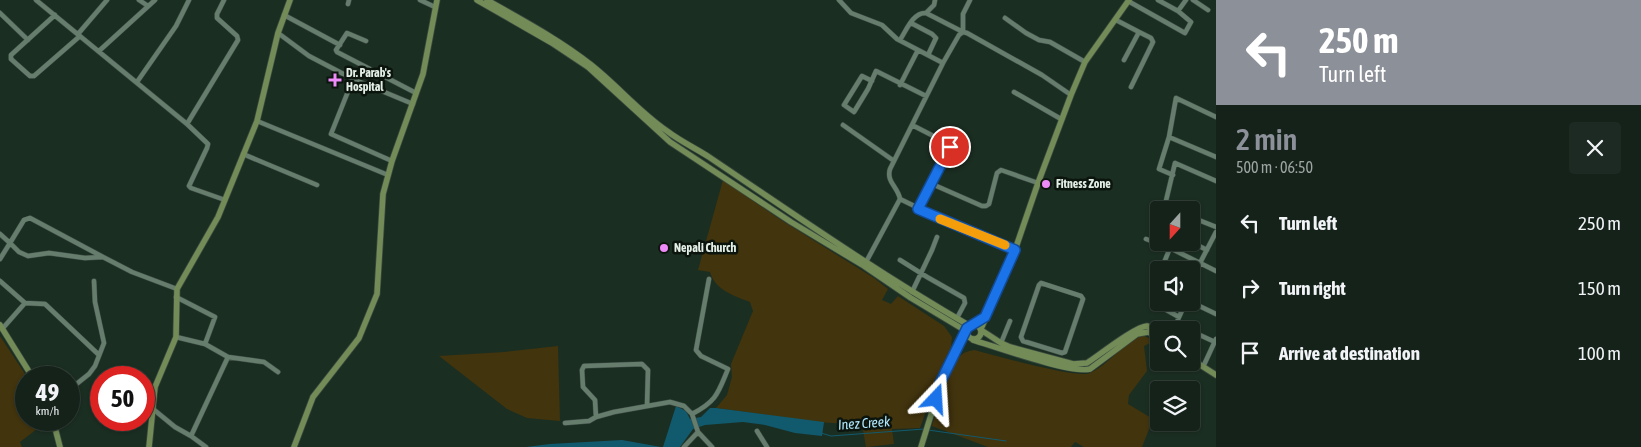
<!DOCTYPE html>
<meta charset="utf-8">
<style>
body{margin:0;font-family:"Asap Condensed",sans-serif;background:#1d2a23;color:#f1f3f6;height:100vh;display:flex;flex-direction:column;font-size:19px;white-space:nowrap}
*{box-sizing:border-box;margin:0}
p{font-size:16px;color:#9da4a2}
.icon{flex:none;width:28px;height:28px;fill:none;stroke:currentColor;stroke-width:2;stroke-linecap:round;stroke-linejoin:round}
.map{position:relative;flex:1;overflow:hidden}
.sheet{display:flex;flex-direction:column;background:#14221a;width:425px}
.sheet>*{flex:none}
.guide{background:#8c9099;color:#fff;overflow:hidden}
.needle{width:32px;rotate:201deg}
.fabs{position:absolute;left:1150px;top:201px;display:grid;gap:10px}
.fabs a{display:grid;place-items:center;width:50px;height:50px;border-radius:5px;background:#14221a;box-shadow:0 1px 4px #0004,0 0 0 1px #333f39;font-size:25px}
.speed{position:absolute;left:15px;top:366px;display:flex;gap:10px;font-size:25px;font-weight:700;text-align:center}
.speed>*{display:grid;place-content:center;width:65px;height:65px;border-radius:50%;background:#14221a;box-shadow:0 1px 4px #0004,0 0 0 1px #333f39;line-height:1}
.speed small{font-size:12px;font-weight:400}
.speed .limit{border:8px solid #d22;background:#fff;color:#111}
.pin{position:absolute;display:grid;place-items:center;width:42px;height:42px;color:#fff;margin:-21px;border:2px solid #fff;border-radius:50%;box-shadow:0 1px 5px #0007}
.me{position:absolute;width:55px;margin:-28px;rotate:20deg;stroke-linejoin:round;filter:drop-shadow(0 0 4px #0008)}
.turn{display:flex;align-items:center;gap:18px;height:105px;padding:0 20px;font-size:22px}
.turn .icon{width:65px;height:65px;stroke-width:2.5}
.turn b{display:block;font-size:35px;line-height:42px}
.round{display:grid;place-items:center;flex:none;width:52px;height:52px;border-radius:5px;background:#1d2a23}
.overview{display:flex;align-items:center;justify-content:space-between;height:85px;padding:0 20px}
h1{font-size:30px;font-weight:600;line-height:38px;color:#8c9099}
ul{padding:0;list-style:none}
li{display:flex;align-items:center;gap:15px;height:65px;padding:0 20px}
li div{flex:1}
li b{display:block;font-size:19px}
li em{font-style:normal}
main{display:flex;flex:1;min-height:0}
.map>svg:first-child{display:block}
</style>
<main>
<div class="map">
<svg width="1216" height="447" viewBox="0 0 1216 447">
<rect width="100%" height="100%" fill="#1b2e22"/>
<path fill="#42340d" d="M723,180l58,40 93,58 14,11 -6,11 9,4 7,-8 46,30 8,11 -1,10 -8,16 -23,65 -28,1 2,15 -28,3 -4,-22 -44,-3 -102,-14 11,-13 5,-18 -1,-13 22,-53 -3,-9c-16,-6 -35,-12 -40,-30l-12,-2z
M1143,335l11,6 -10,5 3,25 -18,24 -1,9 25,15 -11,28h-58l-9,-5 -4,5h-83l-56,-21c5,-15 16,-61 28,-70 4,-4 9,-5 14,-6 20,5 102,29 116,23 20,-9 32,-30 53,-38z
M0,336l27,41 -1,43h20v2l-26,20 2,5h-22z
M558,346l2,75 -33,-3 -20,-9 -68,-53 65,-4z"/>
<path fill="#115a6e" d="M676,406l10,5 4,8 11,-2 9,-9h6l108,14 -2,14 -27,-3 -30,-8 -22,-3 -38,3 -12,4 -13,18h-17z
M622,440l39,7h-135l24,-3z"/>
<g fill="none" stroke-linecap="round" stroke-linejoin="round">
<path stroke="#115a6e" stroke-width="1" d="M928,430l78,11
M821,433l10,3 93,-7"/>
<g stroke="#3a4a40" stroke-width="5.5">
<path id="street" d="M36,0l151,124 21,20 -1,4 -18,38 2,2 34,12
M139,0l9,6
M420,0l15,7
M839,0l12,13 31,12 15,14 46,24 16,-28 4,-3 4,1 75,42 29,20
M1158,0l20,11 8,-11
M1193,0l15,10
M1128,1l57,32 6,-11 -13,-11
M348,4l1,-4
M0,13l28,27
M926,13l8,-8 1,-5
M55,15l-44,40v4l19,17h4l46,-40
M284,15l56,30
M1005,18l21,15 13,7 11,2 35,20
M1116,20l23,12 -15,28
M911,23l21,11 4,4 -8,17
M278,33l31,23 44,23 60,25
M78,34l29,-34
M900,40c6,-9 13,-28 26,-27l37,19v-18l7,-14
M366,41l-19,-8 -11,17 1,2 79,41
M99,51l56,-51
M353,79l-22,55 61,27
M872,81l-10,-5 -18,29 10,7 14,-23 8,-18 50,25
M137,82l39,-56 13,-26
M900,85l18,-35
M1131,87l22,-45 -2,-4 -12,-6
M1014,92l47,27
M257,121l131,54
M187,124l51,-84 -1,-4 -20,-18v-4l7,-14
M843,125l51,36
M912,125l37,19 2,3 -33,62
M1169,137l47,20
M243,154l74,31
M1173,175l-14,-6 10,-32 7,-39 40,19
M932,184l50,22h4l3,-2 8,-31 4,-3 37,13
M900,199l47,23 68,28
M1176,210l-11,-5 10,-42 41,18
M1191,217l25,10
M1153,225l6,3
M0,234l10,9 -10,16
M1146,239l24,9 46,23
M1191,242l16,8
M103,257l-73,-39 -6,2 -14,23 9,9 9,4 21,-3 36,5 18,-1 29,15 45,17
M900,260l27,17 37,21 1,5 -8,15
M865,264l35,-65c-2,-12 -14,-17 -10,-30l53,-106
M1161,270l9,-22
M1159,276l-7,17 2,10 25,14 7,-15
M0,281l25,22
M1041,283l40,13 2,3 -18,53 -3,1 -39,-12 -2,-4 18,-52z
M1191,289l9,-26 16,-31
M912,292l20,-42 5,-13
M176,297l39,20 -10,27
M1191,302l25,12
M1176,324l12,6
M3,328l22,-25 20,1 54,51
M1174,330l5,-13
M1191,331l24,11
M176,337l29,7 23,13 -37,79
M1001,343l9,-22
M228,357l36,5 14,10
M1203,367l13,-28
M69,390l20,-16 6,-8 9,-23 -9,-41 -1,-21
M153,409l22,18 16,9 15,11
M692,414c25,-13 26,-21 36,-45l-27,-13 -5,-6 13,-71
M596,417l-1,-17 -12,-13 -1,-17 2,-4 58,-2 6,6 -1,36
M565,423l24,-2 7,-4 18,-5 56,-10 14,4 8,8 6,18 14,15
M757,431l10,16
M684,447l14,-15"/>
</g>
<g stroke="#3a4a40" stroke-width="7">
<path id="secondary" d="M477,0l75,43 36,24 82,75 121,80 73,44 47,32 55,33
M487,0c35,20 71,39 103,64 27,21 49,48 77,67 13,10 28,17 42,26 86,58 171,117 261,169
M967 332a7 7 0 1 1 14 0a7 7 0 1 1-14 0Z
M0,325l33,53
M981,329l34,-79 23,-67 33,-88 14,-33 44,-62
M981,330l20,13 9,4 63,17 14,-1c11,-7 49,-37 60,-37 6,1 8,5 12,10
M973,340c23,7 99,34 117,29l47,-35 11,-2 11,5
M1191,359l25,16
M53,420l7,27
M149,447l6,-60 21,-50 1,-48 41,-72 39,-96 21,-88 12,-33
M294,447l19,-50 46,-59 18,-44 6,-100 9,-33 31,-87 14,-74
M921,447l20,-64 25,-50"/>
</g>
<use href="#street" stroke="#667c6d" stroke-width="4.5"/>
<use href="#secondary" stroke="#738b57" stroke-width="5.5"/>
</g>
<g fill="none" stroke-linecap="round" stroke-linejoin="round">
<g stroke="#114b97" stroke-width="12">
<path id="route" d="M936,399l4,-16 27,-55 18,-11 30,-67 -97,-41 32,-62"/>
</g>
<use href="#route" stroke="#1a73e8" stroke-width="9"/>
<path stroke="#f59e0b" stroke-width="9" d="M940,219l65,26"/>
</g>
<g fill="#ee8bf8" stroke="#0c140e" stroke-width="2">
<path d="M332.5 72.5h5v5h5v5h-5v5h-5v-5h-5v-5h5z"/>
<circle cx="1046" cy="184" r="5"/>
<circle cx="664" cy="248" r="5"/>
</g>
<g text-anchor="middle" stroke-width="5" stroke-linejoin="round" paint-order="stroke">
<g font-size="12" font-weight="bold" fill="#e3efe6" stroke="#0c140e" text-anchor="start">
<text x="346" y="77">Dr. Parab's<tspan x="346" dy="14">Hospital</tspan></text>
<text x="1056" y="188">Fitness Zone</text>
<text x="674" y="252">Nepali Church</text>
</g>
<g font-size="14" font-style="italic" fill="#b1e8fc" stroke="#0c140e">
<text transform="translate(864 423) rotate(-4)" y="5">Inez Creek</text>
</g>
</g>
</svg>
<div class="fabs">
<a><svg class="needle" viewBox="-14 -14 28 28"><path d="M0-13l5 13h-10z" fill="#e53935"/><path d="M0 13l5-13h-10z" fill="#9da4a2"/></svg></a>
<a><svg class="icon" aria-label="sound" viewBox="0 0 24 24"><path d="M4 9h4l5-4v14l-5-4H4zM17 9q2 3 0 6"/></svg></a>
<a><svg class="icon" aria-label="search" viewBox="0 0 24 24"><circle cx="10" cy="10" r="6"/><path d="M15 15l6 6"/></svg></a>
<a><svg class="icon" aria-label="layers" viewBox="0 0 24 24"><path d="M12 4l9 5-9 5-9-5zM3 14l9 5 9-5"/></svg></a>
</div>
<div class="speed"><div>49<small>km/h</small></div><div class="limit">50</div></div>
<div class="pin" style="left:950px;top:147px;background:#d93025"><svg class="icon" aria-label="arrive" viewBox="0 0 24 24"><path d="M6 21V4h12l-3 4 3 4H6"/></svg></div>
<svg class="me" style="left:936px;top:399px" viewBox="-20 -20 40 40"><path d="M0-17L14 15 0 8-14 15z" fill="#1a73e8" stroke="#fff" stroke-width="4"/></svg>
</div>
<section class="sheet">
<div class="guide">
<div class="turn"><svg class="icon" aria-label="left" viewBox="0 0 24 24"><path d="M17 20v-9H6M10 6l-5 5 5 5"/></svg><div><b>250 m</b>Turn left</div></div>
</div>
<div class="overview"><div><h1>2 min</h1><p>500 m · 06:50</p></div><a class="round"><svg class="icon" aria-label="close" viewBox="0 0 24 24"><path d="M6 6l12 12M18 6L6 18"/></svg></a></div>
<ul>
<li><svg class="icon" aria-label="left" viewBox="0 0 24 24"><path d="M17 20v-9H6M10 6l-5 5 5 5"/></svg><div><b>Turn left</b></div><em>250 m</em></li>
<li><svg class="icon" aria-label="right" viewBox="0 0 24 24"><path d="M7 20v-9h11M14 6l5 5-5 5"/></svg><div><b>Turn right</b></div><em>150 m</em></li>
<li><svg class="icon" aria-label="arrive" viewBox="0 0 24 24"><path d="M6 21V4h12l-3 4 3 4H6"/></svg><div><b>Arrive at destination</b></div><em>100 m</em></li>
</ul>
</section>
</main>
